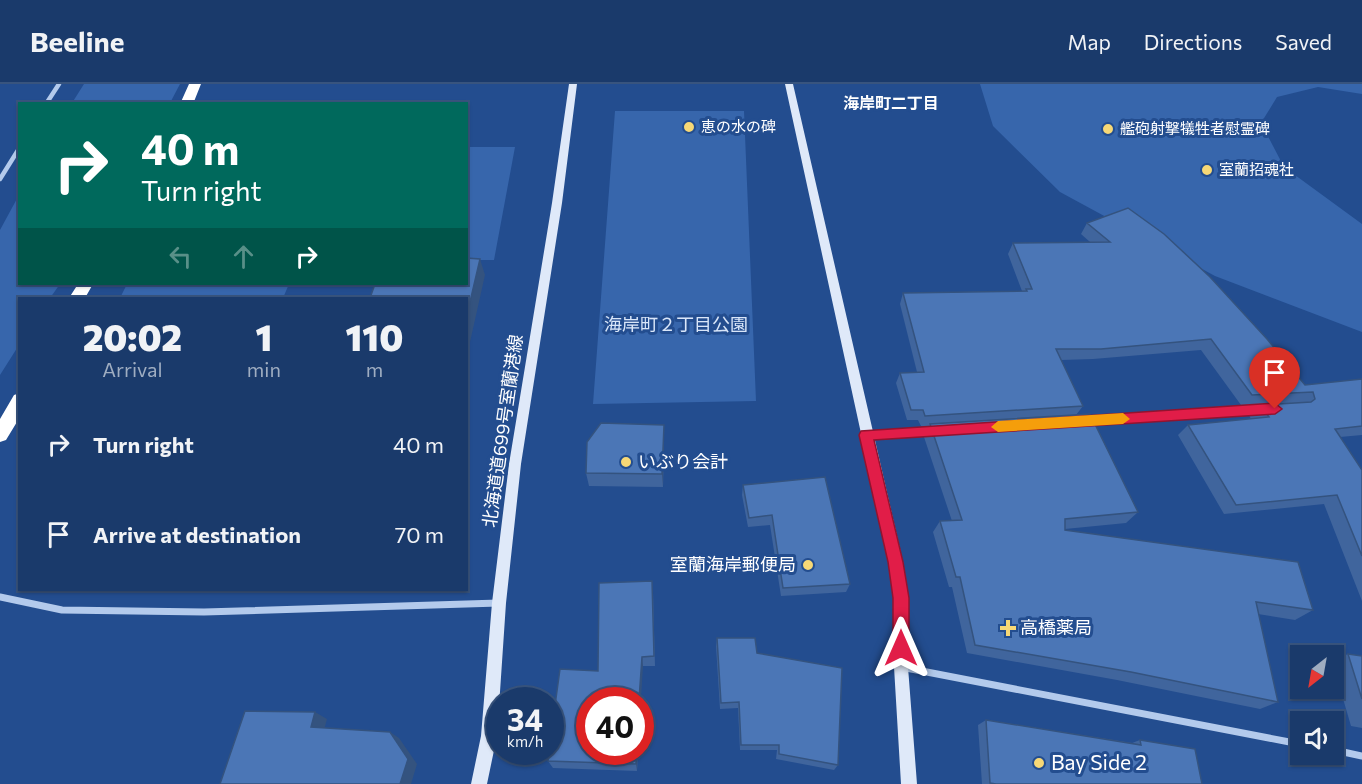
<!DOCTYPE html>
<meta charset="utf-8">
<style>
body{margin:0;font-family:Commissioner,"Noto Sans JP",sans-serif;background:#234171;color:#f1f3f6;height:100vh;display:flex;flex-direction:column;font-size:22px;white-space:nowrap}
*{box-sizing:border-box;margin:0}
p{font-size:20px;color:#9fadc1}
.icon{flex:none;width:33px;height:33px;fill:none;stroke:currentColor;stroke-width:2;stroke-linecap:round;stroke-linejoin:round}
.map{position:relative;flex:1;overflow:hidden}
.sheet{position:absolute;left:18px;top:213px;width:450px;height:294px;display:flex;flex-direction:column;background:#1a3a6b;border-radius:0px;box-shadow:0 2px 4px #0004,0 0 0 2px #38547e}
.sheet>*{flex:none}
.guide{position:absolute;left:18px;top:18px;width:450px;height:183px;border-radius:0px;box-shadow:0 2px 4px #0004,0 0 0 2px #38547e;background:#00695c;color:#fff;overflow:hidden}
.needle{width:39px;rotate:211deg}
.controls{position:absolute;left:1290px;top:561px;display:grid;gap:12px}
.controls a{display:grid;place-items:center;width:54px;height:54px;border-radius:0px;background:#1a3a6b;box-shadow:0 2px 4px #0004,0 0 0 2px #38547e;font-size:30px}
.speed{position:absolute;left:486px;top:603px;display:flex;gap:12px;font-size:30px;font-weight:700;text-align:center}
.speed>*{display:grid;place-content:center;width:78px;height:78px;border-radius:50%;background:#1a3a6b;box-shadow:0 2px 4px #0004,0 0 0 2px #38547e;line-height:1}
.speed small{font-size:15px;font-weight:400}
.speed .limit{border:9px solid #d22;background:#fff;color:#111}
.pin{position:absolute;display:grid;place-items:center;width:51px;height:51px;color:#fff;margin:-62px -26px;border-radius:50% 50% 50% 0;rotate:-45deg;box-shadow:0 0 6px #0007}
.pin .icon{rotate:45deg}
.me{position:absolute;width:66px;margin:-33px;rotate:0deg;stroke-linejoin:round;filter:drop-shadow(0 0 4px #0008)}
.turn{display:flex;align-items:center;gap:21px;height:126px;padding:0 24px;font-size:27px}
.turn .icon{width:78px;height:78px;stroke-width:2.5}
.turn b{display:block;font-size:42px;line-height:51px}
.lanes{display:flex;align-items:center;height:57px;padding:0 24px;background:#0003;justify-content:center;gap:30px;direction:ltr}
.lanes .off{opacity:.35}
.eta{display:flex;justify-content:space-evenly;align-items:center;height:102px;text-align:center}
.eta b{font-size:36px;font-weight:800;line-height:42px}
ul{padding:0;list-style:none}
li{display:flex;align-items:center;gap:18px;height:90px;padding:0 24px}
li div{flex:1}
li b{display:block;font-size:22px}
li em{font-style:normal}
header{display:flex;align-items:center;gap:36px;box-sizing:border-box;height:84px;padding:0 30px;background:#1a3a6b;border-bottom:2px solid #38547e}
header strong{font-size:28px}
nav{display:flex;gap:33px;margin-inline-start:auto;font-size:21px}
.map>svg:first-child{display:block}
</style>
<header>
<strong>Beeline</strong>
<nav><a>Map</a><a>Directions</a><a>Saved</a></nav>
</header>
<div class="map">
<svg width="1362" height="700" viewBox="0 0 1362 700">
<rect width="100%" height="100%" fill="#234d8f"/>
<path fill="#3766ac" d="M84,0h96l-10,19h-98z
M980,0h382v10l-44,-7 -41,10 -16,26 23,44 78,57v108l-147,-56 -155,-84 -67,-66z
M615,27h129l12,290 -163,3z
M466,63h49l-21,113h-27z
M19,111l1,89h40l-10,14h-30l-1,47 -19,30v-145z
M127,200h162l-6,14h-163z"/>
<g fill="none" stroke-linecap="round" stroke-linejoin="round">
<path stroke="#b3caec" stroke-width="4.5" d="M46,20l13,-20
M0,95l20,-32"/>
<path stroke="#b3caec" stroke-width="6" d="M1086,337l175,-11
M867,351l65,-4"/>
<path stroke="#b3caec" stroke-width="7" d="M0,513l62,13 142,2 295,-9
M901,583l399,77
M1334,666l28,6"/>
<path fill="#dfe9f9" fill-rule="evenodd" d="M569,0h8l-15,119 -41,261 -15,139 -9,133 -10,48h-16l10,-48 11,-133 17,-139 43,-261z
M785,0h8l110,478 5,36v69l9,117h-16l-7,-117v-69l-5,-36z"/>
<path fill="#fff" fill-rule="evenodd" d="M189,0h12l-8,20h-13z
M78,200h15l-8,14h-16z
M20,309v24l-14,23 -6,2v-23l14,-24z"/>
</g>
<path fill="#40659d" d="M1087,139l218,162 57,-6v56l-22,2 22,33v131l-38,-97 -100,10 -46,-79 10,-10 63,-6 -2,-4 11,-10 41,-2 -60,2 -40,-55 -108,9 -32,1 22,46 -7,9 62,97 -12,11 -61,6v1l248,80 -18,10 -37,-6 20,88 -18,7 -143,-29 -150,-27 -15,-66h-3l-16,-55 7,-11h12l-28,-84 5,-11h-8l-3,-6h-11l-11,-37 4,-10 17,-1 -17,-68 3,-11 119,-2 -14,-37 5,-11 77,-1 -9,-8z
M664,341v15l-1,47 -74,-1 -3,-13z
M743,401l107,99 -4,8 -65,4 -11,-71 -22,2 -6,-32z
M653,508l2,74h-12l-53,86h48l-1,19 -84,-3 -5,-7z
M717,554l40,15 81,112 -4,5 -58,-11 1,-9h-37l-2,-42 -18,1 -4,-63z
M1348,570l14,2v72l-11,-2 -17,-58v-8z
M986,636l146,23 8,-3 62,44h-220l-4,-59z"/>
<path fill="#34537f" d="M480,175l5,16 -19,85v-41z
M664,341v15l-1,47 -1,-13z
M642,573l1,9 -3,49v-15h-1z
M315,628l12,7 -4,15 -12,-7z
M390,648l9,6 18,26 -6,20h-11z
M636,668h2l-1,19 -1,-7z"/>
<path fill="#4b76b6" stroke="#34537f" stroke-width="1.5" d="M1128,124l36,26 46,43 57,62 38,46 57,-6v47l-27,3 27,41v86l-25,-61 -101,10 -48,-80 81,-8 -9,-12 51,-3 4,-3 -2,-7 -61,3 -41,-56 -110,10h-45l27,57 -158,10 -2,-6h-12l-11,-37 24,-1 -21,-79 124,-2 -1,-2h6l-19,-46 97,-1 -23,-19z
M466,174l14,1 -14,60v-21h-96l5,-14h91z
M1090,330l48,98 -73,7v11l233,32 15,48 -57,-8 22,100 -147,-30 -156,-27 -15,-68h-4l-16,-56 22,-1 -32,-96z
M601,339l63,2 -2,49 -76,-1 1,-31z
M825,393l25,107 -67,4 -11,-73 -23,3 -6,-33z
M652,497l2,75 -12,1 -3,43h-49v52h46v12l-88,-3 1,-9h1v-10l10,-73 38,2 1,-88z
M717,554h38l2,15 85,15 -4,97 -59,-11v-9h-38l-2,-43 -18,1z
M1348,570l14,2v43z
M245,627l70,1 -4,15 79,5 18,27 -8,25h-180z
M986,636l155,25 -1,-5 55,9 7,35h-206l-6,-1z"/>
<path fill="#e11d48" stroke="#92132f" stroke-width="1.5" d="M1275,319l7,6 -7,5 -401,26 29,122 6,36v50l-2,6 -6,2 -6,-2 -2,-6v-50l-5,-36 -29,-127 2,-4z"/>
<path fill="#f59e0b" d="M1123,329l7,6 -7,5 -125,8 -7,-5 7,-6z"/>
<g fill="#f7d876" stroke="#234d8f" stroke-width="2">
<circle cx="689" cy="43" r="6"/>
<circle cx="1108" cy="45" r="6"/>
<circle cx="1207" cy="86" r="6"/>
<circle cx="626" cy="378" r="6"/>
<circle cx="808" cy="481" r="6"/>
<path d="M1005 535h6v6h6v6h-6v6h-6v-6h-6v-6h6z"/>
<circle cx="1039" cy="679" r="6"/>
</g>
<g text-anchor="middle" stroke-width="6" stroke-linejoin="round" paint-order="stroke">
<g font-size="15" fill="#fff" stroke="#234d8f" text-anchor="start">
<text x="701" y="48">恵の水の碑</text>
<text x="1120" y="50">艦砲射撃犠牲者慰霊碑</text>
<text x="1219" y="91">室蘭招魂社</text>
</g>
<g font-size="16" font-weight="bold" fill="#fff" stroke="#234d8f">
<text x="891" y="25">海岸町二丁目</text>
</g>
<g font-size="18" fill="#d9e6f9" stroke="#234d8f">
<text x="676" y="247">海岸町２丁目公園</text>
</g>
<g font-size="18" fill="#fff" stroke="#234d8f">
<text transform="translate(503 347) rotate(-82)" y="6">北海道道699号室蘭港線</text>
</g>
<g font-size="18" fill="#fff" stroke="#234d8f" text-anchor="start">
<text x="638" y="384">いぶり会計</text>
<text x="796" y="487" text-anchor="end">室蘭海岸郵便局</text>
<text x="1020" y="550">高橋薬局</text>
</g>
<g font-size="21" fill="#fff" stroke="#234d8f" text-anchor="start">
<text x="1051" y="686">Bay Side 2</text>
</g>
</g>
</svg>
<div class="controls">
<a><svg class="needle" viewBox="-14 -14 28 28"><path d="M0-13l5 13h-10z" fill="#e53935"/><path d="M0 13l5-13h-10z" fill="#9fadc1"/></svg></a>
<a><svg class="icon" aria-label="sound" viewBox="0 0 24 24"><path d="M4 9h4l5-4v14l-5-4H4zM17 9q2 3 0 6"/></svg></a>
</div>
<div class="speed"><div>34<small>km/h</small></div><div class="limit">40</div></div>
<div class="pin" style="left:1275px;top:325px;background:#d93025"><svg class="icon" aria-label="arrive" viewBox="0 0 24 24"><path d="M6 21V4h12l-3 4 3 4H6"/></svg></div>
<svg class="me" style="left:901px;top:564px" viewBox="-20 -20 40 40"><path d="M0-17L14 15 0 8-14 15z" fill="#e11d48" stroke="#fff" stroke-width="4"/></svg>
<div class="guide">
<div class="turn"><svg class="icon" aria-label="right" viewBox="0 0 24 24"><path d="M7 20v-9h11M14 6l5 5-5 5"/></svg><div><b>40 m</b>Turn right</div></div>
<div class="lanes"><svg class="icon off" aria-label="left" viewBox="0 0 24 24"><path d="M17 20v-9H6M10 6l-5 5 5 5"/></svg><svg class="icon off" aria-label="ahead" viewBox="0 0 24 24"><path d="M12 20V5M6 11l6-6 6 6"/></svg><svg class="icon" aria-label="right" viewBox="0 0 24 24"><path d="M7 20v-9h11M14 6l5 5-5 5"/></svg></div>
</div>
<section class="sheet">
<div class="eta">
<div><b>20:02</b><p>Arrival</p></div>
<div><b>1</b><p>min</p></div>
<div><b>110</b><p>m</p></div>
</div>
<ul>
<li><svg class="icon" aria-label="right" viewBox="0 0 24 24"><path d="M7 20v-9h11M14 6l5 5-5 5"/></svg><div><b>Turn right</b></div><em>40 m</em></li>
<li><svg class="icon" aria-label="arrive" viewBox="0 0 24 24"><path d="M6 21V4h12l-3 4 3 4H6"/></svg><div><b>Arrive at destination</b></div><em>70 m</em></li>
</ul>
</section>
</div>
